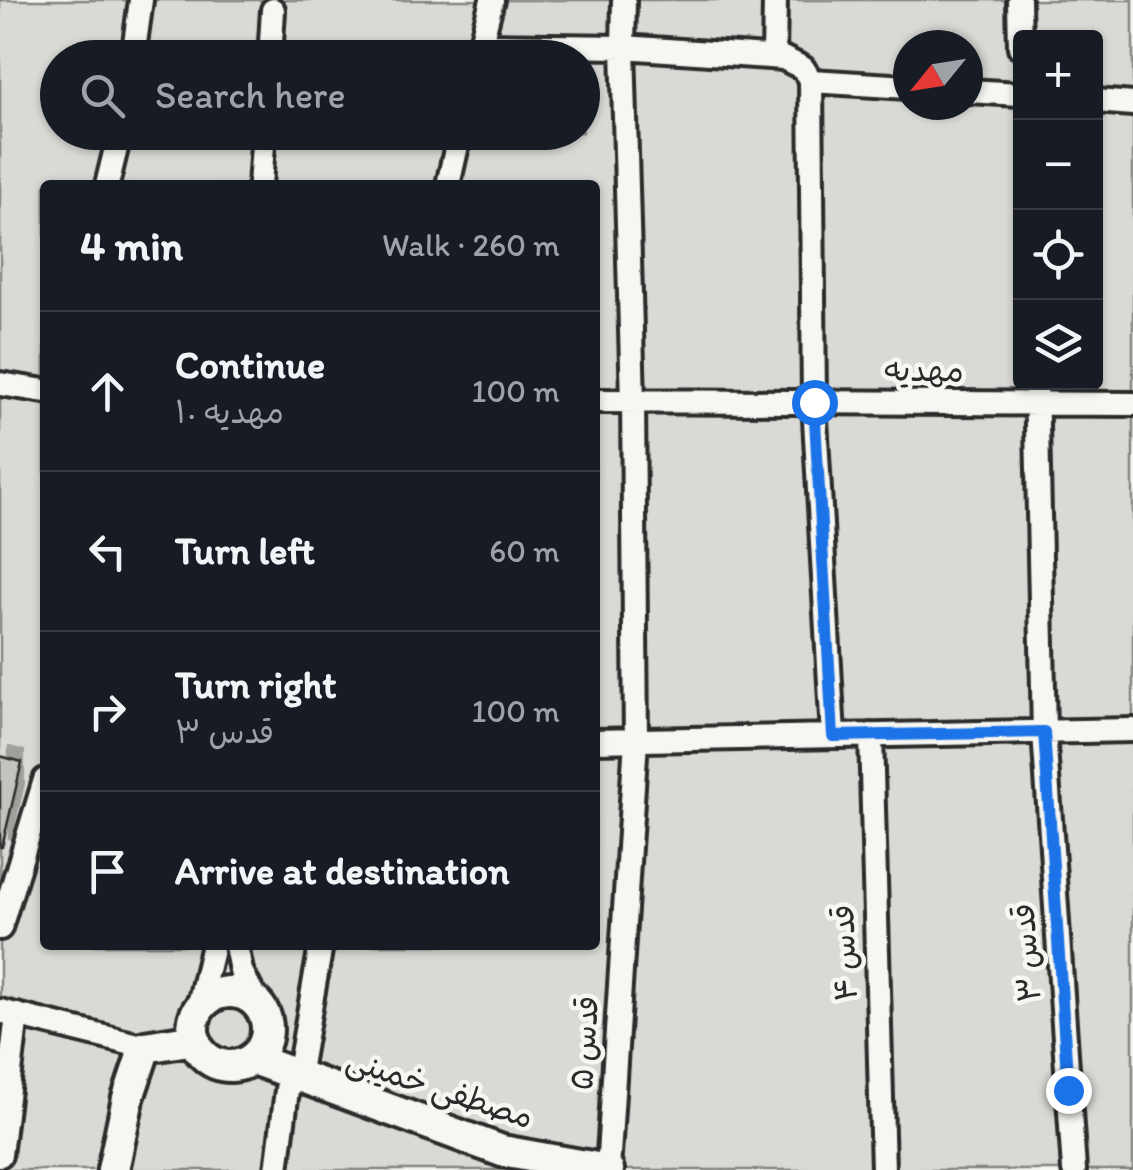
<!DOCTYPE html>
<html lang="en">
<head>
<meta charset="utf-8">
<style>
  :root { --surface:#171b24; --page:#242831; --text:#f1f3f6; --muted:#9ea1a6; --line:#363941 }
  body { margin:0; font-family:Itim,"Playpen Sans Arabic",sans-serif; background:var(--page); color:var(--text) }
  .controls { position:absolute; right:30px; top:30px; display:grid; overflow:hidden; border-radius:10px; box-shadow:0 2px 8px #0004 }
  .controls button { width:90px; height:90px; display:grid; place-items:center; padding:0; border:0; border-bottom:2px solid var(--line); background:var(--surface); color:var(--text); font:50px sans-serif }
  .compass { position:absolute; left:893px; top:30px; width:90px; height:90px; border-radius:50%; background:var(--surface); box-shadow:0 2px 8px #0004; rotate:240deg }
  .stop { position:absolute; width:30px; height:30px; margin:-22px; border:8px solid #1a73e8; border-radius:50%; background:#fff }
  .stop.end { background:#1a73e8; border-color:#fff; box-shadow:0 2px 10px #0008 }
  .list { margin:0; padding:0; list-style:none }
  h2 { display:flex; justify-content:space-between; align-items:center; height:130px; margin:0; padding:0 40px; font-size:42px }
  h2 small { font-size:32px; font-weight:400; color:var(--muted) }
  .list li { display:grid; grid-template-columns:65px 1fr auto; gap:30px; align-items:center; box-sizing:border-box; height:160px; padding:0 40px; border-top:2px solid var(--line) }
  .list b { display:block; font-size:38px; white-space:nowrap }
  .list p { margin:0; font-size:32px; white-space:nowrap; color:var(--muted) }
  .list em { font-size:32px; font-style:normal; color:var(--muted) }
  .icon { flex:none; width:55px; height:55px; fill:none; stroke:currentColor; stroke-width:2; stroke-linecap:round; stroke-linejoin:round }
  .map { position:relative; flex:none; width:1133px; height:1170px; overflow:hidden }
  .search { position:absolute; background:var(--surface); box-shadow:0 2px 8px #0004; left:40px; top:40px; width:560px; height:110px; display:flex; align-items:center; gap:25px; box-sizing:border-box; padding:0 35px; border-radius:55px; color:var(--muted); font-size:38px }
  .panel { position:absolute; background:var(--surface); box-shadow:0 2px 8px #0004; left:40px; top:180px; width:560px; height:770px; border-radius:10px }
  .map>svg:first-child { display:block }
  .green { fill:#d9d9d5; stroke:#828280; stroke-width:2.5; fill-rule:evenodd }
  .building { fill:#c3c3c0; stroke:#2b2b2b; stroke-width:2.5; filter:url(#shadow) }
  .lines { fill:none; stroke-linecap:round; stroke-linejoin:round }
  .minor-casing { stroke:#2b2b2b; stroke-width:30 }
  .major-casing { stroke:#2b2b2b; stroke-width:38 }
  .minor { stroke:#f6f6f2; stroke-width:22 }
  .major { stroke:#f6f6f2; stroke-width:30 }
  .route { stroke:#1a73e8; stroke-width:12 }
  .labels { text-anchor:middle; stroke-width:9; stroke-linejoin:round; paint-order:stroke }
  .street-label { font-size:32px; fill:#2b2b2b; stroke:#f6f6f2 }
</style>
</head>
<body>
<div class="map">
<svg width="1133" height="1170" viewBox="0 0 1133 1170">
  <defs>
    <filter id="shadow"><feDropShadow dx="9" dy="-9" stdDeviation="0" flood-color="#0004"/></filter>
  </defs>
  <rect width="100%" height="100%" fill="#f6f6f2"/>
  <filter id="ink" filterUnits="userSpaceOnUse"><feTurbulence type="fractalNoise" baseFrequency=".01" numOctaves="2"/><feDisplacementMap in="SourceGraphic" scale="20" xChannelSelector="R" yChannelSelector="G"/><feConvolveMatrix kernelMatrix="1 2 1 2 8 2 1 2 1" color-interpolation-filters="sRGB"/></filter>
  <g filter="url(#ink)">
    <path class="green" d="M0,0H1133V1170H0ZM1020,38H1096V382H1020ZM908,45H968V105H908ZM58,58H582V132H58ZM45,185H595V945H45Z"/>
    <path class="building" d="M0,756L22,762L2,847H0Z"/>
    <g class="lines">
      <defs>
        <path id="minor" d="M1019,0L1020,47
          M480,45L623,47L783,58L803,68L811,81
          M774,57L775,0
          M133,58L141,0
          M270,58L273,10
          M477,58L492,0
          M811,81L814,402L833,736
          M811,81L908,87
          M968,91L1020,94
          M1096,101L1133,104
          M107,185L120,132
          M260,185L264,132
          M448,185L460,132
          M1036,382L1044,732L1074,1170
          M0,384L45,391
          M595,401L1133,404
          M871,735L883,1170
          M595,741L1133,730
          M0,928L45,780
          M236,945L241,971L256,1001
          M0,1011L145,1047
          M197,1013L213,945
          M298,1077L321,945
          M0,1155L17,1015
          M277,1170L289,1074
          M608,1170L636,740L633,401L623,47L624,0"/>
        <path id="major" d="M193 1029a37 37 0 1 1 74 0a37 37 0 1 1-74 0Z
          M253,1059L502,1151L608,1170
          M113,1170L128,1098L145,1047L195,1039"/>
      </defs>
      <use href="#minor" class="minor-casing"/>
      <use href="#major" class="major-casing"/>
      <use href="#minor" class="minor"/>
      <use href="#major" class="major"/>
    </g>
  </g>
  <g class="lines" filter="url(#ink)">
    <path class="route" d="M814,402L833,736L1044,732L1068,1090"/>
  </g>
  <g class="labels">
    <g class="street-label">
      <text transform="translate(924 370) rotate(1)" y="11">مهدیه</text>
      <text transform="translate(844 953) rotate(-92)" y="11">قدس ۴</text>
      <text transform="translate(1026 953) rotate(-94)" y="11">قدس ۳</text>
      <text transform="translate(584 1043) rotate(-86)" y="11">قدس ۵</text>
      <text transform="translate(440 1088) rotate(18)" y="11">مصطفی خمینی</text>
    </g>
  </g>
</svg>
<div class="controls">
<button>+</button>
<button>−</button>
<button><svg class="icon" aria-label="locate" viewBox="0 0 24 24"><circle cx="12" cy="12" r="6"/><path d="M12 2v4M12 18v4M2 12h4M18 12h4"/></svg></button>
<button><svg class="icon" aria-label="layers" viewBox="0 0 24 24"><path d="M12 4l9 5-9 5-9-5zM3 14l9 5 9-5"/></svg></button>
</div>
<svg class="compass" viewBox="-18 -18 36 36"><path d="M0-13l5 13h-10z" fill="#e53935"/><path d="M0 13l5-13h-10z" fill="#9ea1a6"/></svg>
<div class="stop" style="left:814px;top:402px"></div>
<div class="stop end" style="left:1068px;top:1090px"></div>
<div class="search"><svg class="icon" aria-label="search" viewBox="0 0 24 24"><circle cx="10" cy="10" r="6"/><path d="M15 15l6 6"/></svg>Search here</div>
<section class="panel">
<h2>4 min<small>Walk · 260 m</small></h2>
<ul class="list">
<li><svg class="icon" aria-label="ahead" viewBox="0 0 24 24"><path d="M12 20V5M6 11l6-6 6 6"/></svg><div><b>Continue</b><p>مهدیه ۱۰</p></div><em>100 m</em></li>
<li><svg class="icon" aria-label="left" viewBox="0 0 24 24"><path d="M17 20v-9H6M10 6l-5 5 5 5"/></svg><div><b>Turn left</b></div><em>60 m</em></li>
<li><svg class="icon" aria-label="right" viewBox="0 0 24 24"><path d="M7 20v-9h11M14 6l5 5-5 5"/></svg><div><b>Turn right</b><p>قدس ۳</p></div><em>100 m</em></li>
<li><svg class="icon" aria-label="arrive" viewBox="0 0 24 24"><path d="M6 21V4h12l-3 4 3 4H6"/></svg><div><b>Arrive at destination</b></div></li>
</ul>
</section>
</div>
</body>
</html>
